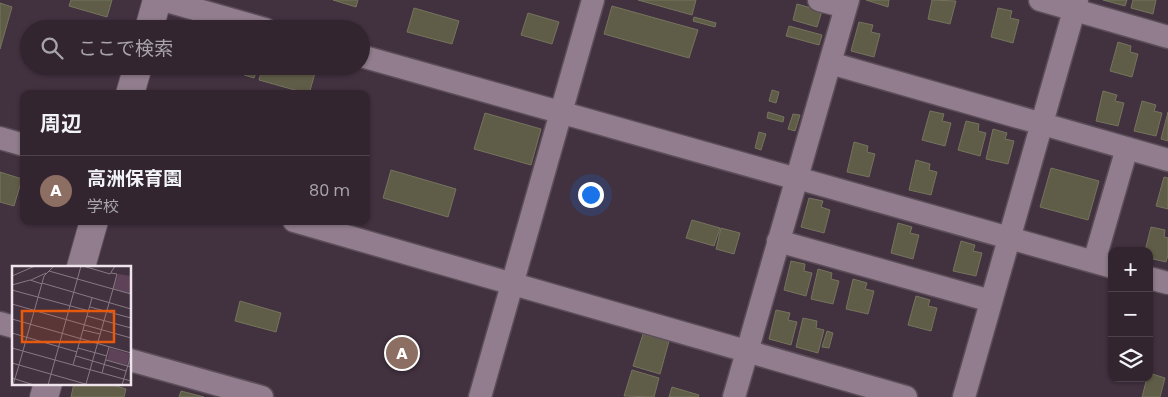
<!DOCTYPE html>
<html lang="ja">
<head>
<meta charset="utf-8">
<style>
  :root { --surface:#32252f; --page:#3d313b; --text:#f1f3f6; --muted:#a8a5aa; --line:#4d424b; --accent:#c6bb3c }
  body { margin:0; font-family:Poppins,"Noto Sans JP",sans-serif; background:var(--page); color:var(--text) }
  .controls { position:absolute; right:15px; bottom:15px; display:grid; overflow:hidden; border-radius:10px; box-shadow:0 1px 4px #0004 }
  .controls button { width:45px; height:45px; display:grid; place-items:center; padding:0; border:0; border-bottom:1px solid var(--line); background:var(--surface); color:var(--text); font:25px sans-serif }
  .you { position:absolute; left:590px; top:194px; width:18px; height:18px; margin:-12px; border:4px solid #fff; border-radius:50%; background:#1a73e8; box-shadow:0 0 0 8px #1a73e833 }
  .badge { display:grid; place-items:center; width:32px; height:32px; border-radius:50%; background:var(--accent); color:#fff; font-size:16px; font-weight:700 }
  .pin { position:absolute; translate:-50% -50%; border:2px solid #fff; box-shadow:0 1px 5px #0006 }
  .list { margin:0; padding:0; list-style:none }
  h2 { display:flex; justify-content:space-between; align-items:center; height:65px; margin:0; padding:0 20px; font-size:21px }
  h2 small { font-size:16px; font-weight:400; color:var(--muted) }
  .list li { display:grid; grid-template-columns:32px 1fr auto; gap:15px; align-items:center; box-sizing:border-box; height:70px; padding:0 20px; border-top:1px solid var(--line) }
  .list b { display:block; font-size:19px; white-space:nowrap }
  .list p { margin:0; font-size:16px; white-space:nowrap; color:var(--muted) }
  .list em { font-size:16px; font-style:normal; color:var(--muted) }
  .icon { flex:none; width:28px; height:28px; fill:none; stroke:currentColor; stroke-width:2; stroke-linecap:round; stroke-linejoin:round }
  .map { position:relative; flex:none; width:1168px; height:397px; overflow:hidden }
  .search { position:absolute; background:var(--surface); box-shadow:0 1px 4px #0004; left:20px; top:20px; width:350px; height:55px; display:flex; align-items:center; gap:12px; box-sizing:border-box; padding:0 18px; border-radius:28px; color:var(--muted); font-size:19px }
  .panel { position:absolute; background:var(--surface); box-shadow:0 1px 4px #0004; left:20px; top:90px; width:350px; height:135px; border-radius:10px }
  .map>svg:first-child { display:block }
  .building { fill:#5f5d47; stroke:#75745d }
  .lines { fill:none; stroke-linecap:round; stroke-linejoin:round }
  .minor-casing { stroke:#5c4e59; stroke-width:25 }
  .tertiary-casing { stroke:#5c4e59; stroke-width:30 }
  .minor { stroke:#917d8d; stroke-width:22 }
  .tertiary { stroke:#917d8d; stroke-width:28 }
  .inset-road { fill:none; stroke:#877984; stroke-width:1 }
  .view { fill:#e8590c; fill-opacity:0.15; stroke:#e8590c; stroke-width:2.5 }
  .inset-edge { fill:none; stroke:#efe4ec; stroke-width:2.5 }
</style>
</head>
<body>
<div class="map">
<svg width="1168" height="397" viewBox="0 0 1168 397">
  <rect width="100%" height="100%" fill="#42313f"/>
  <path class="building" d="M71,0H112L107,17L69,6Z
    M333,0H358L356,7Z
    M638,0H696L692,15Z
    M866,0H889L888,7Z
    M932,0L956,1L950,24L928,19Z
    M1103,0H1127L1125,6Z
    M1133,0H1156L1153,14L1131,8Z
    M0,3L12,7L0,49Z
    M797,4L822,11L817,27L793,20Z
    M612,6L698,30L689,58L604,34Z
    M414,8L459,21L452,44L407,32Z
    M998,8L1012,11L1010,18L1019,20L1013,43L991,37Z
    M528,13L559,22L552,44L521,35Z
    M694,17L716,23L715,27L693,21Z
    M859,22L873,25L871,32L880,34L874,57L851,51Z
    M789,26L822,35L819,45L786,36Z
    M1118,42L1131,46L1130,52L1138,54L1132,77L1110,71Z
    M263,66H317L309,94L259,80Z
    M246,70L256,73L254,78L244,75Z
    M772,90L779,92L776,103L769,101Z
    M1103,91L1117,95L1115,101L1124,103L1118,126L1096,121Z
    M1142,101L1156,105L1154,111L1162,113L1156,136L1134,131Z
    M930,111L944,114L942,121L951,123L945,146L922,140Z
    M768,112L784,117L783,122L767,118Z
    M1168,112V141L1161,139Z
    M485,113L541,129L531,165L474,149Z
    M793,114L800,115L795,131L788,129Z
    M966,121L979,124L978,131L986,133L980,156L958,150Z
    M993,129L1007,133L1005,139L1014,141L1008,164L986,159Z
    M759,132L766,134L761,150L755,148Z
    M854,142L868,146L867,152L875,154L869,177L847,172Z
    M916,160L930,164L929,170L937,172L931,195L909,190Z
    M1051,168L1099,181L1088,220L1040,207Z
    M391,170L456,189L448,217L383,198Z
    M0,172L22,179L14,206L0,202Z
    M1164,177L1168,178V209L1156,206Z
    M809,198L823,201L821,207L830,210L824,233L801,227Z
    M692,220L720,228L714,246L686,238Z
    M898,223L912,227L910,233L919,235L913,259L891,253Z
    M1151,227L1165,230L1164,237L1168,238V255L1166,262L1149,258V251H1145Z
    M721,228L740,233L734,254L716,249Z
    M961,241L975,245L973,251L982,253L976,276L953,271Z
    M791,261L805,264L804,271L812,273L806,296L784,290Z
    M818,269L832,273L831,279L839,281L833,304L811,299Z
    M853,279L867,283L865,289L874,291L868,314L846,309Z
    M916,296L930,300L928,306L937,308L931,331L908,325Z
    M240,301L281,313L276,332L235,321Z
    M776,310L790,313L788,320L797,322L791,345L769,339Z
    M803,318L817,321L816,328L824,330L818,353L796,347Z
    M827,331L833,333L829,348L822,347Z
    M643,334L669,341L660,374L633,366Z
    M632,370L659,378L654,397L624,396Z
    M1149,373L1165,378L1160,397H1142L1147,378H1149Z
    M74,383H107L126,389L124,397H71Z
    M672,387L699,395L698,397H669Z
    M181,391L204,397H179Z"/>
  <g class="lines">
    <defs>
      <path id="minor" d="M163,0L265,29
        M819,0L846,7
        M1040,0L1168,37
        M361,56L797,179
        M830,63L1168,160
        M0,138L24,145
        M797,178L1112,267
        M294,221L906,397
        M778,241L991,301
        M1094,262L1127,148
        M1149,278L1168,283
        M0,323L14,327
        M130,360L262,397
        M480,397L593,0
        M734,397L848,0
        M964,397L1077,0"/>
      <path id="tertiary" d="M149,29L157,0
        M130,94L138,66
        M81,267L94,221
        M44,397L48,383"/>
    </defs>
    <use href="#minor" class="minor-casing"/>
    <use href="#tertiary" class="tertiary-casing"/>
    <use href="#minor" class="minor"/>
    <use href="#tertiary" class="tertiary"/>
  </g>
  <g transform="translate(12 266)">
    <rect width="119" height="119" fill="#42313f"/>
    <path d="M106,8L119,10L118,28L101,23ZM98,82L118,88L115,99L95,94Z" fill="#5d4258"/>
    <path class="inset-road" d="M71,0L98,8L103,0M37,5L101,23L105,8L99,7M0,10L23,0M19,14L34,7M30,17L119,43M0,19L18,14L30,18M0,24L77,45M80,32L61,99L119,115M0,38L73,59M78,41L119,52M75,50L119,62M0,53L119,87M73,59L119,72M71,64L88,68M0,67L65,86M0,82L61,99M66,82L95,90M64,90L114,105M94,94L119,101M0,97L77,119M7,99L32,10L42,0M90,107L97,81M0,112L22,119M74,118L101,23L119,28M1,119L7,99M36,119L69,0M110,119L119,89"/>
    <path class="view" d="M10,45H102V76H10Z"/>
    <rect width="119" height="119" class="inset-edge"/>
  </g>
</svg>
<div class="controls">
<button>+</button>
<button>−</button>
<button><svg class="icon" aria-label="layers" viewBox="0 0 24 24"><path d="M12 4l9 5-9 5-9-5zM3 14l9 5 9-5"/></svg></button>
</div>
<div class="you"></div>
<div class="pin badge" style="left:402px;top:353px;background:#8d6e63">A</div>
<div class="search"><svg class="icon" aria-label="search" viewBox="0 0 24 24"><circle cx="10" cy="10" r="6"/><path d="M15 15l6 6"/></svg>ここで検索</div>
<section class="panel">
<h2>周辺<small></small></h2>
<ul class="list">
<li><span class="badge" style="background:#8d6e63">A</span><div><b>高洲保育園</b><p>学校</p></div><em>80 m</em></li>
</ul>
</section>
</div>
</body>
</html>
